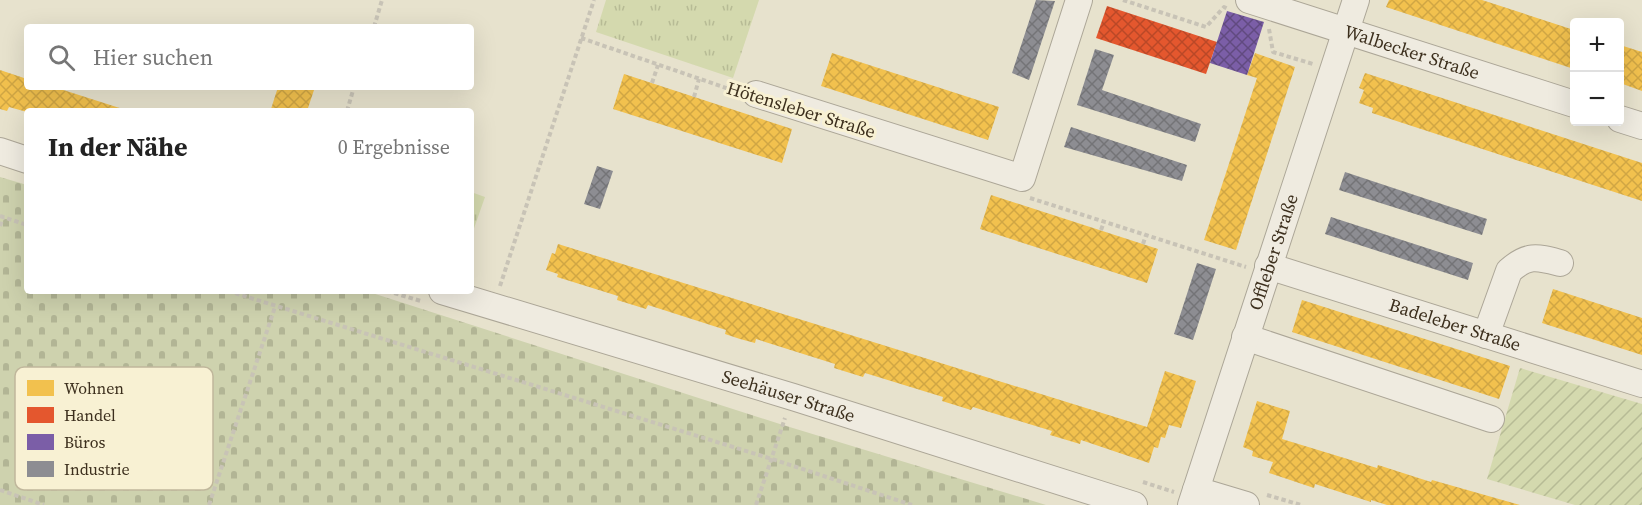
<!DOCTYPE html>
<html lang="de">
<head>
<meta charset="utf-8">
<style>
  :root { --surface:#fff; --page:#f2f2f2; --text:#222; --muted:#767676; --line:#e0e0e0 }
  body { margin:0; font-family:"Source Serif 4",serif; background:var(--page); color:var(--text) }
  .controls { position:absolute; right:18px; top:18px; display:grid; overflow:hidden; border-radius:6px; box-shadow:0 6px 24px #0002 }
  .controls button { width:54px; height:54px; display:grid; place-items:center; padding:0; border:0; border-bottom:2px solid var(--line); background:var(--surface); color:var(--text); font:30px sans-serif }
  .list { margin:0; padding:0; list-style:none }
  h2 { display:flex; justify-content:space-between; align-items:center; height:78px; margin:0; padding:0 24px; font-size:26px }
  h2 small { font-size:20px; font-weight:400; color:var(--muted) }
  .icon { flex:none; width:33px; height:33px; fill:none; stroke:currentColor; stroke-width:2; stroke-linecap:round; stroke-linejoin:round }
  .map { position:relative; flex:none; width:1642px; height:505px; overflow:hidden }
  .search { position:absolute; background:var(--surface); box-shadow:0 6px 24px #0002; left:24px; top:24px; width:450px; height:66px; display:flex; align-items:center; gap:15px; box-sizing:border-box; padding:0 21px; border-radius:6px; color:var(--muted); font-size:22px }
  .panel { position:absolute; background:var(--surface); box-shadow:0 6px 24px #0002; left:24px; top:108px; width:450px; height:186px; border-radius:6px }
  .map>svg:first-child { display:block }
  .grass { fill:url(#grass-tufts) }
  .cemetery { fill:url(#cemetery-stones) }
  .garden { fill:url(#garden-furrows) }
  .homes { fill:url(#homes-cross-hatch) }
  .shops { fill:url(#shops-cross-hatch) }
  .offices { fill:url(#offices-cross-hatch) }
  .industry { fill:url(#industry-cross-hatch) }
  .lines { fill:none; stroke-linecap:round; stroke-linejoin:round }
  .minor-casing { stroke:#aca697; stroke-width:28 }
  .path { stroke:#c8c3b6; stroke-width:4; stroke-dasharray:4.5 3; stroke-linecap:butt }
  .minor { stroke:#efebe0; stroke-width:26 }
  .labels { text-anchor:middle; stroke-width:6; stroke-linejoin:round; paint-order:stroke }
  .street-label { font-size:18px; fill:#3c2f1d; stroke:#f8f1d3 }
  .key { fill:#f8f1d3; stroke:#c0b79c; stroke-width:1.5 }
  .key-label { font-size:16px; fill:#3c2f1d }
</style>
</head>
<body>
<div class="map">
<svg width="1642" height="505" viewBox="0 0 1642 505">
  <defs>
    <pattern id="grass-tufts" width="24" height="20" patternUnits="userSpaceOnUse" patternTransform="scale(1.5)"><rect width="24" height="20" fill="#d4d9ae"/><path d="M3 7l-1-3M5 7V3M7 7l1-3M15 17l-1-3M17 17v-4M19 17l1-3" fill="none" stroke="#b7bb95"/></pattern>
    <pattern id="cemetery-stones" width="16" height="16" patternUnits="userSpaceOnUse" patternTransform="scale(1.5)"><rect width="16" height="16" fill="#ced2ae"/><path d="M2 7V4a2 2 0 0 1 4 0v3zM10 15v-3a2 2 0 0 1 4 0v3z" fill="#b2b595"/></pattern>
    <pattern id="garden-furrows" width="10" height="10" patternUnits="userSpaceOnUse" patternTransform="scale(1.5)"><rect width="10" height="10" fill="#d4d9ae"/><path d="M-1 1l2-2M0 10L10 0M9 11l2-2" fill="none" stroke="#b7bb95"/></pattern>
    <pattern id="homes-cross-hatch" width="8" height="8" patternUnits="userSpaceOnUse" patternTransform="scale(1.5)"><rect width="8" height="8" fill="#f2c14e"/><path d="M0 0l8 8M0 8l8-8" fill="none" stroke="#d0a644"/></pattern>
    <pattern id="shops-cross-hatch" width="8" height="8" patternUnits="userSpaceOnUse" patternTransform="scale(1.5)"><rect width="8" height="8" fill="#e4572e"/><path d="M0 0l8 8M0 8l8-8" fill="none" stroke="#ba4827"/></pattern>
    <pattern id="offices-cross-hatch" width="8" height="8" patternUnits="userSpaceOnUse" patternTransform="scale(1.5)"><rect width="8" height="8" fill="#7b5ea7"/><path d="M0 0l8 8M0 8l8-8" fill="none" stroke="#614a80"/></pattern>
    <pattern id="industry-cross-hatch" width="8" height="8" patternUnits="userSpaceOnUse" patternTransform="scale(1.5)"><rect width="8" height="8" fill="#8d8d92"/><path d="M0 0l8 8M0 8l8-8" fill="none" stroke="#747477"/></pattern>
  </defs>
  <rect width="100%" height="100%" fill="#e7e2cd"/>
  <path class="grass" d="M606,0H759L733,78L596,32Z
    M471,192L485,197L471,237Z"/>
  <path class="cemetery" d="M0,177L27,185V291H366L783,425L1046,505H0Z"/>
  <path class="garden" d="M1520,368L1642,404V505H1575L1487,479Z"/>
  <path class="homes" d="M1389,0H1482L1574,30V69L1386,7Z
    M1620,45L1642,52V91L1620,83Z
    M832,53L999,107L988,140L821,86Z
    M1255,53L1295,67L1236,250L1204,240L1257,78L1247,75Z
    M0,70L27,79V87H54L129,111L27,112L9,107L7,111L0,109Z
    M1365,73L1642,163V201L1372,113L1373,108L1359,103L1364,90L1359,88Z
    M624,74L792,129L782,163L613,109Z
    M278,87H315L307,111H278L271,109Z
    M991,195L1158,249L1147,283L980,229Z
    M558,244L1147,427L1165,371L1196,381L1181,428L1169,425L1165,438L1161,437L1158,448L1154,447L1149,463L1081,440L1080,444L1050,435L1052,431L973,407L971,410L942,401L943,397L865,373L863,377L834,368L835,364L756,339L755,343L740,339L725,334L726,330L648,305L646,309L617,300L618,296L557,277L558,274L546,270L552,253L555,254Z
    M1553,289L1642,318V355L1542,323Z
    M1302,300L1510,366L1499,399L1292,332Z
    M1257,401L1290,411L1282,439L1377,468L1378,465L1431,482L1432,480L1520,505H1387L1371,500V502L1315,484L1314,488L1269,473L1273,462L1252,456L1253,451L1243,447Z"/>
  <path class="shops" d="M1107,6L1217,42L1206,74L1096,38Z"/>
  <path class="offices" d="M1227,11L1264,22L1247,75L1210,63Z"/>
  <path class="industry" d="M1036,0L1055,1L1029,80L1012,73Z
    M1095,49L1114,55L1102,90L1201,124L1195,142L1077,105Z
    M1071,127L1187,165L1182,181L1064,147Z
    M597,166L613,171L600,209L584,204Z
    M1345,172L1487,219L1482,235L1339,190Z
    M1331,217L1473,263L1468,280L1325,234Z
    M1197,263L1216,269L1193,340L1174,334Z"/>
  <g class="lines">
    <defs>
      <g id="minor">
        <path id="s1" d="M1249,0L1574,104"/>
        <path d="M756,94L1022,178L1079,0"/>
        <path d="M1620,119L1642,126"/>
        <path d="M0,151L27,160"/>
        <path id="s2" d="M1268,266L1642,384"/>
        <path id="s3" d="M442,291L793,397L1134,505"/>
        <path d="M1486,335L1509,271C1528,254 1537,257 1560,263"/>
        <path d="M1245,337L1491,419"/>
        <path d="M1196,490L1246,505"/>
        <path id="s4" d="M1191,505L1356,0"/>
      </g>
    </defs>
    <use href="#minor" class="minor-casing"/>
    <path class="path" d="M1123,0L1206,27L1224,7L1228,9
      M374,27L382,0
      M1269,29L1273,52L1313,64
      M581,38L735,91
      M652,83L658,65
      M694,97L699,79
      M347,111L354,87
      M1030,198L1246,267
      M0,216L27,225
      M0,226L3,217
      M1101,230L1104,222
      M1143,244L1146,235
      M500,286L594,0
      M228,291L772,459L912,505
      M387,291L421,301
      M1143,482L1174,492
      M0,490L44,505
      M1267,495L1301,505
      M209,505L275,307
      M756,505L785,418"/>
    <use href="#minor" class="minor"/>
  </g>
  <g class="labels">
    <g class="street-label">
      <text dy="6" stroke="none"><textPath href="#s1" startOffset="171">Walbecker Straße</textPath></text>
      <text transform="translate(801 110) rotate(17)" y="6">Hötensleber Straße</text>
      <text dy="6" stroke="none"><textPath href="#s4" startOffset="266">Offleber Straße</textPath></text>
      <text dy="6" stroke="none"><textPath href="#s2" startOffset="196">Badeleber Straße</textPath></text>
      <text dy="6" stroke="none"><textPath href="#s3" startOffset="362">Seehäuser Straße</textPath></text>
    </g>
  </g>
  <rect x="15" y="367" width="198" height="123" rx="9" class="key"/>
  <rect x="27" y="380" width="27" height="16" fill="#f2c14e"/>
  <rect x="27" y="407" width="27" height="16" fill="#e4572e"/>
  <rect x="27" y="434" width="27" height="16" fill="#7b5ea7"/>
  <rect x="27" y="461" width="27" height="16" fill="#8d8d92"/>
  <g class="key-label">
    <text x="64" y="394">Wohnen</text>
    <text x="64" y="421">Handel</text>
    <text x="64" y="448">Büros</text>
    <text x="64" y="475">Industrie</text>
  </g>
</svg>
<div class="controls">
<button>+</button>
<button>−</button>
</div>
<div class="search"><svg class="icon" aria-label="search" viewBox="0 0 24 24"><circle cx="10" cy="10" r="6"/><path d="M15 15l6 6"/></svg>Hier suchen</div>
<section class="panel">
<h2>In der Nähe<small>0 Ergebnisse</small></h2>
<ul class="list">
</ul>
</section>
</div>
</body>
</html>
